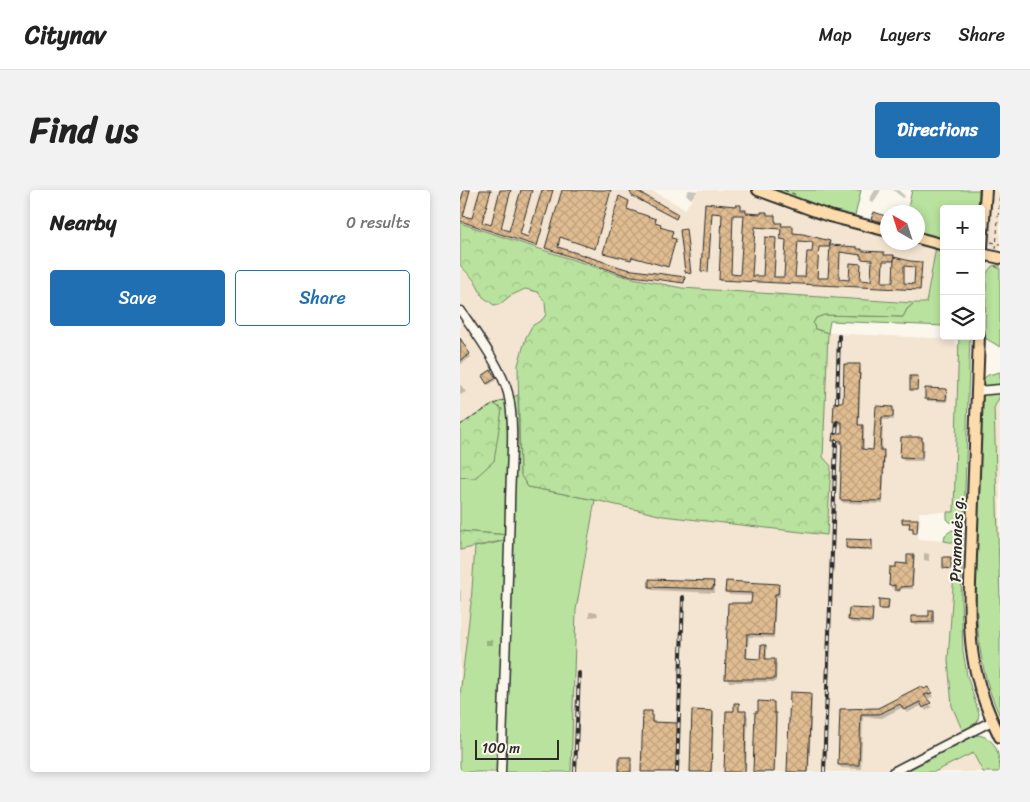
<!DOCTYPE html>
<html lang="en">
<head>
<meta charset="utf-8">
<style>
  :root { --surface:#fff; --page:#f2f2f2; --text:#222; --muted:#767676; --line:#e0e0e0; --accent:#1f6fb2 }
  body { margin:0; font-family:Sriracha,sans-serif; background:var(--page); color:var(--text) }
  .controls { position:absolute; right:15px; top:15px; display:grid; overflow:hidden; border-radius:5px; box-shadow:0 2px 8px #0003 }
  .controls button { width:45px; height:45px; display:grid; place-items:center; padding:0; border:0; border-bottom:1px solid var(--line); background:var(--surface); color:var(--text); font:25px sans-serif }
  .compass { position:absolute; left:420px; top:15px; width:45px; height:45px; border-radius:50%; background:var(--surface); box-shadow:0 2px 8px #0003; rotate:321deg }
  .scale { position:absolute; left:15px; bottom:12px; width:84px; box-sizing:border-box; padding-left:5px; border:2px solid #2b2b2b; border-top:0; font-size:14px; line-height:18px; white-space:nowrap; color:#2b2b2b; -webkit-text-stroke:4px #fbf7ec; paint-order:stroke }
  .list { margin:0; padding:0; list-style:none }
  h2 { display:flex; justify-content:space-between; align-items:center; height:65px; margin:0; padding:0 20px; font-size:21px }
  h2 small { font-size:16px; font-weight:400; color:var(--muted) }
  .actions { display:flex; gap:10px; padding:15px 20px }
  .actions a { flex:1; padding:11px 0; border:1px solid var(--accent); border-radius:5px; text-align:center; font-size:18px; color:var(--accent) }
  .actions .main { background:var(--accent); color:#fff }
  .icon { flex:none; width:28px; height:28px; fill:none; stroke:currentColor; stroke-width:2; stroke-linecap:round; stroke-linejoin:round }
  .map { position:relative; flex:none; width:540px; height:582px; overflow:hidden; border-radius:5px }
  header { display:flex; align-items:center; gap:30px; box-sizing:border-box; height:70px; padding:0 25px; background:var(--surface); border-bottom:1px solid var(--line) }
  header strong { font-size:24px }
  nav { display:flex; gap:28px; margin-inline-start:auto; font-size:18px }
  .intro { display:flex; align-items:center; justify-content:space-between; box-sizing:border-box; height:120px; padding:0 30px }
  h1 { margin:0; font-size:35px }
  .button { padding:12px 22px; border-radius:5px; background:var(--accent); color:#fff; font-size:18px; font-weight:700 }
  main { display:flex; gap:30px; padding:0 30px }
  aside { flex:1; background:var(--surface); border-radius:5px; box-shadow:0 2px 8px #0003 }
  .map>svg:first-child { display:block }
  .built { fill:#f3e5d1 }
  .grass { fill:#b9e29e; stroke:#728664 }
  .forest { fill:url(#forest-crowns); stroke:#728664 }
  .shadow { fill:#0003 }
  .building { fill:url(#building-cross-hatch); stroke:#2b2b2b; fill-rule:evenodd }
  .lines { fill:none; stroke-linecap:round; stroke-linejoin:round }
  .minor-casing { stroke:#2b2b2b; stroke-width:11 }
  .major-casing { stroke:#2b2b2b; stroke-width:14 }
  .path { stroke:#2b2b2b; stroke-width:1; stroke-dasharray:4 4; stroke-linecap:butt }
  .minor { stroke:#fbf7ec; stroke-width:8 }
  .major { stroke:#fcdcac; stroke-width:10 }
  .rail-casing { stroke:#2b2b2b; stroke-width:4 }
  .rail { stroke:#fbf7ec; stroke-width:2; stroke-dasharray:5.5; stroke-linecap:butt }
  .labels { text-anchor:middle; stroke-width:4; stroke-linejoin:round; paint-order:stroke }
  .street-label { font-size:16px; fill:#2b2b2b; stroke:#fbf7ec }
</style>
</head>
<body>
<header>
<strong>Citynav</strong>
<nav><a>Map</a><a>Layers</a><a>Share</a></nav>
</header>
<div class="intro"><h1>Find us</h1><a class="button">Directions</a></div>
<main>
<aside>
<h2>Nearby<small>0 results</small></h2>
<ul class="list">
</ul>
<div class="actions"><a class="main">Save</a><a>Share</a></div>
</aside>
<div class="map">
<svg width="540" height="582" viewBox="0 0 540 582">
  <defs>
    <pattern id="forest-crowns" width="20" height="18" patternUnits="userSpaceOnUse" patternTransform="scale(1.25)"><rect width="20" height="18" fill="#b9e29e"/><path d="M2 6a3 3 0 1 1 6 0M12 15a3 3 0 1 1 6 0" fill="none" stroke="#9fc288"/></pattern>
    <pattern id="building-cross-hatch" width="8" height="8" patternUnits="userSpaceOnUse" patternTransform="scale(1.25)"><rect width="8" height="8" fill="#e0bc91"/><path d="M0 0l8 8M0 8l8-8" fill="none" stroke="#c0a27d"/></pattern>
  </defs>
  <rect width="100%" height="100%" fill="#fbf7ec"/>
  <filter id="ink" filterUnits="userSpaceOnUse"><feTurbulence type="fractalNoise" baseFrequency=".02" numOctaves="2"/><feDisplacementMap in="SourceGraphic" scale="10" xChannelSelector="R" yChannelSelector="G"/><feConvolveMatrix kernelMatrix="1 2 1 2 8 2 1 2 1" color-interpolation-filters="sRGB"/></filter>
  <g filter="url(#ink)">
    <path class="built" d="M2,0H191L225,19L239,0H287L370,31L427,45L428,52L456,53L476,57L466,113L222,98L163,86L0,33V7Z
      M532,0H540V62L534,61L529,53Z
      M0,75L14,90L23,107L40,114L50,106L65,99L78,102L85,112L86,124L83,129L72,136L66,147L58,175V205L34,214L0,235Z
      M368,143L491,149L499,156L494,322H459L460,338H458V349L496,352L488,470L492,516L503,542L423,582H111L116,420L135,310L203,326L367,345L371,277L363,267Z
      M540,206V409L534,218Z
      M15,357L11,413L0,505V360Z
      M513,563L523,582H474Z"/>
    <path class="grass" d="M308,0H401L394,30Z
      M452,0H519L518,19H484V52L458,46V22H447Z
      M476,57L484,60V136L370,131L368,143L355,139L353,133L356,128L364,125L443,127L447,119L454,113H466Z
      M538,75H540V157L525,148L526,84L532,76Z
      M499,146H510L504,330L501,333L490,332L487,329V322H494Z
      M540,182V206L534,218L540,409V526C511,466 516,401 518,337C520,289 521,241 522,193L523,189L528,185Z
      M58,205L60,283L68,297L135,310L116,420L111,582H0V505L11,413L15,357L49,350V345L0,341V287L15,288L37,243L42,219L34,214Z
      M492,340L503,342L501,411L503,461L507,485L519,524L517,534L503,542L492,516L488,470L496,353L484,351L485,345Z
      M516,545C536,546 540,565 540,582H523L513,563L474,582H445Z"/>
    <path class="forest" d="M0,33L163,86L222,98L454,113L447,119L443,127L364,125L356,128L353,133L355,139L368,143L363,267L371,276L367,345L203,326L135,310L68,297L60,284L58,175L66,147L72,136L83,129L86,124L85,112L78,102L65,99L50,106L40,114L34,115L23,107L14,90L0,75Z
      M34,214L42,219L34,271L15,288L0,287V235Z
      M0,341L49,345L50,349L0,360Z"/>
    <path class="shadow" d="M229,0L238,1L231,9L226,4Z
      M415,0H421L413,13L409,10Z
      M433,0H438L445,6L443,8Z
      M437,16L441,19L439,22H434Z
      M427,28V34L413,29Z
      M0,151L11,167L0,175Z
      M399,175L401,179L399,236L402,237L404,240V261H415L417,217L432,218L434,221V230H423L422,261L425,265L423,314L383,313L381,309L383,254H376L374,251L383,244V235H376L374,231L384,213Z
      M31,182L36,190L29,195L24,187Z
      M0,194L6,202L0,205Z
      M486,200L488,203L487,212L468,211L466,209Z
      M462,248L464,252L463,271H444L442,267Z
      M458,331L457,344H455L454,339H451V334L443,333Z
      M411,351L412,361L389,360L387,358Z
      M464,363L469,364V371L464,370Z
      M453,367L454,369L453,399H441L440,402H437L436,398H432L430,395L448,375Z
      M253,393L255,396V403L192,400L190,397Z
      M318,395L320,399V407H316L314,448L289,447L287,470H302L305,456L307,460V470L315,471L317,474L316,492H269L267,488L292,414L293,406L269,405L267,401Z
      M0,399L1,402V411H0Z
      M428,411L429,420H421L420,419Z
      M412,420L413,422V434L391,433L389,430Z
      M473,421L474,435H454L452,432L470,427Z
      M129,422H137L138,426L129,427Z
      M26,450H32L33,455H26Z
      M468,498L473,507L466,509L472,517L466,521L463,515L447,523L443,517L422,528L403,527L401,579L381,578L379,574L381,520L419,519Z
      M350,504L352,508L349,582H328Z
      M313,513L317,528L315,582H294Z
      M278,515L280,523H286L288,526L286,582H266L275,522Z
      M191,522L193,526V534H217L219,538L217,582H182Z
      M252,522L254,525L252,582H231Z"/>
    <path class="building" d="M4,0H10L3,26L12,28L20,0H31L22,32L31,35L40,0H51L41,38L49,41L61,0H72L60,44L68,47L82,0H93L77,56L0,31V13Z
      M102,0H151L135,59L100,47L98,57L166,79L225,87L224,93L165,85L85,58Z
      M169,0H175L218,24L216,29L172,6Z
      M159,6L169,11L167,19L196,29L195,32L201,34L200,37L213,41L211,48L216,49L208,77L172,67L171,70L143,63Z
      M245,13L275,16V15H281V20H286V23L301,24V22H307V25H315V31H316V33H322L321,36H333V43L343,44L370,51L369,57H359L357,88H368L370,55L397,57V59H402V61L424,62V65H434V71H423L422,92H433L434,67L450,71L462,72L460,100L259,90L262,24L252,23L248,82L241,81ZM273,25H284L280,85L271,84ZM295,37L321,39L320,49L326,50L324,87H314L316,48L305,47L303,86H292ZM338,51L353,52L352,62H347L345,87H335ZM380,62L401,65V69L412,70L411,91L400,90L401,74L390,73L389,90L379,89ZM444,76L455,77L454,94L444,93Z
      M414,22L428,27L426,33L411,29Z
      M226,39L231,84L225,82L220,40Z
      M0,148L10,164L0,171Z
      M384,174H400L398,235H403L402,259L413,260L416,216L433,217V227H422L420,260H424L422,311L380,310L382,251H372L373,243H382V232H373L374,212H383Z
      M31,180L36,188L27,194L22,186Z
      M450,186H458L457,200H450Z
      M465,198L487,199L486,210L465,209Z
      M441,247H462V268L440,267Z
      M442,329H458L457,343H453V338H449L450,333H442Z
      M386,349L412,350V359L386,358Z
      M447,365H454L452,396L440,397V400H435V395L429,396L430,377H436V373L447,374Z
      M483,367H491V379L483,378Z
      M189,389L254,391L253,399L189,397Z
      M266,391L319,394L318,404H315L313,445L287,444L286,468L300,469L301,455H306L305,469H315V489H265L268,413H291L292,403L265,402Z
      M419,409L429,410L428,419H419Z
      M389,418L413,419L412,432L388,430Z
      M469,420H473V432L451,433V426H469Z
      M461,496L464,499L468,497L472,503L464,505L471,513L463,518L460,512L444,520L440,514L419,524H401L399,575H378L380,519L418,518Z
      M330,502L351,503L348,582H327Z
      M298,511L314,512V523H316L314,582H293L295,522H298Z
      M274,513H279V521H286L285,582H264L266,521H274Z
      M232,520L253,521L251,582H230Z
      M183,521H192V532L218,533L216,582H181Z
      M159,567H171V582H159Z"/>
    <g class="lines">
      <defs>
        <path id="minor" d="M1,121C16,143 41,177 48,203C56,236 50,282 50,316C48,405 44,494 41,582
          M517,201L540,199
          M433,582L532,531"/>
        <path id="major" d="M298,0L369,26L428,41
          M458,48L484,55
          M521,64L540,68
          M521,72L526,0
          M519,146L510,393C509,422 509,454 516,482C521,505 530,527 540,547"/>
      </defs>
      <use href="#minor" class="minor-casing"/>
      <use href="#major" class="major-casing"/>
      <path class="path" d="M324,0L339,6
        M531,52L540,54
        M536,59L540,0
        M535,76L540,79
        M0,235L34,214L43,210"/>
      <use href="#minor" class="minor"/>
      <use href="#major" class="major"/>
      <defs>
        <path id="rail" d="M377,212L379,146
          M376,243L377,232
          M115,582L119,483
          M217,582L223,407
          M364,582L376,251"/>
      </defs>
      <use href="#rail" class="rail-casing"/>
      <use href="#rail" class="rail"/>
    </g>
  </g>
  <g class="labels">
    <g class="street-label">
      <text transform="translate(496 349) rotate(-88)" y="6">Pramonės g.</text>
    </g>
  </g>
</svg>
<div class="controls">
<button>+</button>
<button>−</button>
<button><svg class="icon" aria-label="layers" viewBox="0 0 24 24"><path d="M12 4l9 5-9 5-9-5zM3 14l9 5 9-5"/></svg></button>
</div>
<svg class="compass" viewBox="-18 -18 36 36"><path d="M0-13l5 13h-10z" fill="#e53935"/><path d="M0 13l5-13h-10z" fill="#767676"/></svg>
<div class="scale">100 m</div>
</div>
</main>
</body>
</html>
